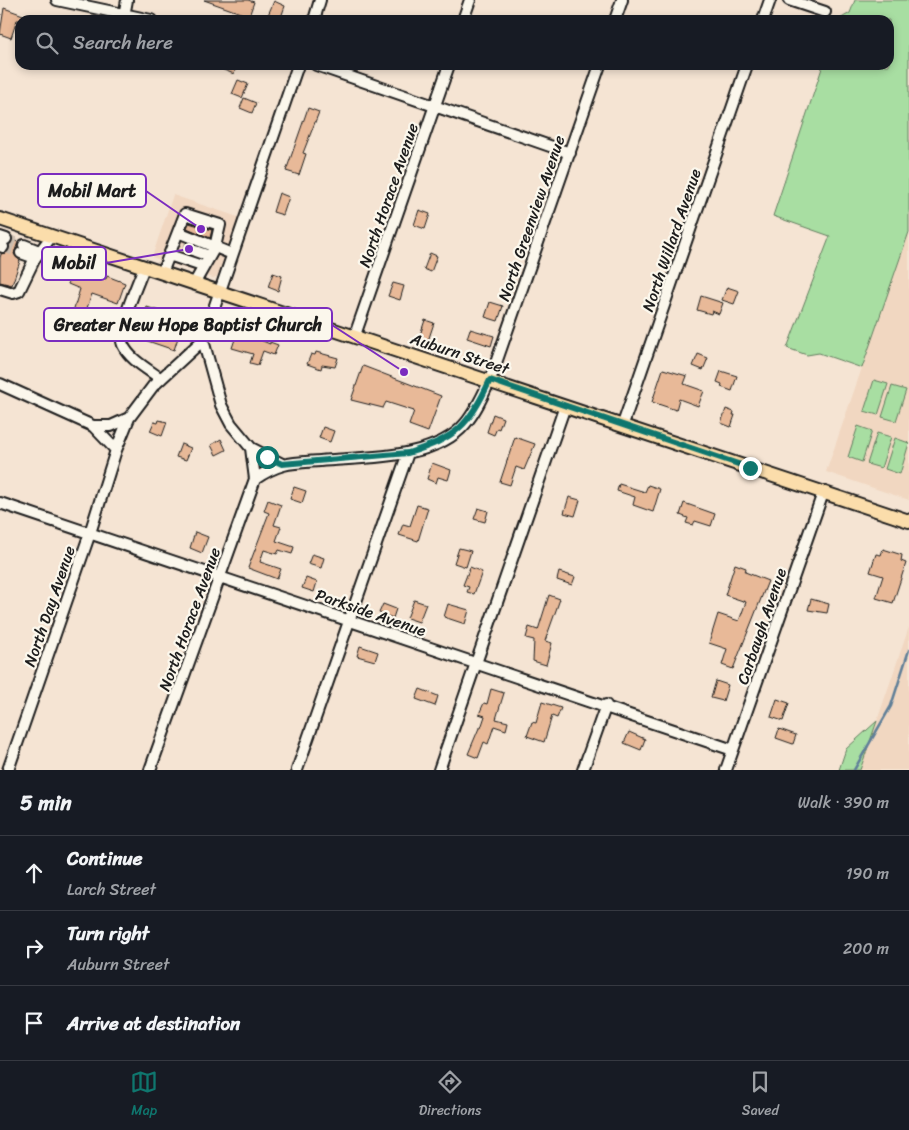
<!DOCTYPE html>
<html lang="en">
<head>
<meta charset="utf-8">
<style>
  :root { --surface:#171b24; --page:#242831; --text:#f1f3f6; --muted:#9ea1a6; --line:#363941; --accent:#0f766e }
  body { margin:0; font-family:Sriracha,sans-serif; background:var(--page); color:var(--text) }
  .stop { position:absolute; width:15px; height:15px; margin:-11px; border:4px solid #0f766e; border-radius:50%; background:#fff }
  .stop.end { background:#0f766e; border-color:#fff; box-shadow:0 1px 5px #0008 }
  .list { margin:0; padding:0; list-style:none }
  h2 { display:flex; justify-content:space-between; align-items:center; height:65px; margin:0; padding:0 20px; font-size:21px }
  h2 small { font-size:16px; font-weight:400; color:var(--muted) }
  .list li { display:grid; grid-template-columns:32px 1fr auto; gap:15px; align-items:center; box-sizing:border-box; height:75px; padding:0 20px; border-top:1px solid var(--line) }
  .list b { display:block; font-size:19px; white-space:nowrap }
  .list p { margin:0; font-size:16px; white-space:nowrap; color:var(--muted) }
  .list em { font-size:16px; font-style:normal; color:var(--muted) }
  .icon { flex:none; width:28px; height:28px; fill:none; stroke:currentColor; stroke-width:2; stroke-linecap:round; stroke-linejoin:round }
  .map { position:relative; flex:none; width:909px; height:770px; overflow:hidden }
  .search { position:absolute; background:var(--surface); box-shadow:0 2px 8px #0003; left:15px; right:15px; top:15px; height:55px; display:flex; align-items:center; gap:12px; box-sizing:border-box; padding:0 18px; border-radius:15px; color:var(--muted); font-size:19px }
  .sheet { height:290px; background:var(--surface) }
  nav { display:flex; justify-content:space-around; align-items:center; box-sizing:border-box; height:70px; border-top:1px solid var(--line); background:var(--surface); font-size:14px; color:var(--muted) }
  nav a { display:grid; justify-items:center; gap:2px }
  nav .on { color:var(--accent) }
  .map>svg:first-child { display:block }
  .built { fill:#f1d7c1 }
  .green { fill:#a8dea2; stroke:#627d5f }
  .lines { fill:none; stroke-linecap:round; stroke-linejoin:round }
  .stream { stroke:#607f98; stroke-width:2.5 }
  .building { fill:#e8b998; stroke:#1c1c1c }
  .minor-tunnel { stroke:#cabcae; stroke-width:10; stroke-dasharray:10 5; stroke-linecap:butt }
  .minor-casing { stroke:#1c1c1c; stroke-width:14 }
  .major-casing { stroke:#1c1c1c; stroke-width:16 }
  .minor { stroke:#fbf7ec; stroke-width:10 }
  .major { stroke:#fbddab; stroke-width:12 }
  .route { stroke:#0f766e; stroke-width:6 }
  .labels { text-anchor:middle; stroke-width:4.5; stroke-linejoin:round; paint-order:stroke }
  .street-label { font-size:16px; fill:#1c1c1c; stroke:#fbf7ec }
  .leader { fill:none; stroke:#7b2cbf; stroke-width:2 }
  .callout-dot { fill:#7b2cbf; stroke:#fbf7ec; stroke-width:2 }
  .callout { fill:#fbf7ec; stroke:#7b2cbf; stroke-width:2 }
  .callout-label { font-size:18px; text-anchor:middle; font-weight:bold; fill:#1c1c1c }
</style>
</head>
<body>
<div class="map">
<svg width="909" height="770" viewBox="0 0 909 770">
  <rect width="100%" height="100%" fill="#f5e4d3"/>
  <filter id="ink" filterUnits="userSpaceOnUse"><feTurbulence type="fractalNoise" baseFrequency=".02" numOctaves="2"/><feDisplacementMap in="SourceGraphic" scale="10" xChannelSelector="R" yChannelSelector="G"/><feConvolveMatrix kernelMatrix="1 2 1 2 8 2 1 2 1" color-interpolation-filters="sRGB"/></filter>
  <g filter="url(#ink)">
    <path class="built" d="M173,195L238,217L218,276L213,278L152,257Z
      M909,232V500L826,472Z
      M909,627V770H860L877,721Z"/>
    <path class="green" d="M855,0H909V232L862,368L819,353L807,355L787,348L830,236L773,216L823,65H889V20H838L850,13Z
      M874,380L888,384L878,415L864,411Z
      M892,386L906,390L896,421L882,417Z
      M858,426L872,431L862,462L848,457Z
      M877,433L891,437L881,468L867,464Z
      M895,438L909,443L900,474L885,469Z
      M877,721L860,770H839L846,749Z"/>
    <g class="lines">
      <path class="stream" d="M854,770L891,706L909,650"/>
    </g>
    <path class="building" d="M204,0H248L254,2L249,16Z
      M274,1L285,6L280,20L268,15Z
      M4,8L34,19L33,20H17L11,38L0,34Z
      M211,65H237L234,74Z
      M238,80L248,84L242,98L232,94Z
      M244,98L256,103L252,113L240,108Z
      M308,108L319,112L303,153L306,154L299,175L286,171Z
      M279,193L289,197L283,215L273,212Z
      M419,210L430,214L425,229L414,225Z
      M189,223L212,230L210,238L187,228Z
      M13,240L18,242L14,254L20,261L12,285L0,282V258L1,254L8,252Z
      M430,253L437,256L431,272L424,269Z
      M73,268L106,279L107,276L125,283L118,303L92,294L82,322L71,318L80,289L68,284Z
      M273,273L282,276L278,291L268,287Z
      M393,283L404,286L400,300L388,296Z
      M727,287L739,291L734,304L722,300Z
      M701,296L723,303L719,314L712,311L711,314L697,310Z
      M490,302L503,306L498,321L485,317Z
      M147,307L184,319L174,350L136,337Z
      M241,319L247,320L243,333L270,344V342L278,345L274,355L263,351L258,365L250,363L253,354L232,348L236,336L228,334L231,324L239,326Z
      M425,320L434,323L428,341L419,338Z
      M470,329L494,336L491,346L467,338Z
      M316,352L338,358L335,367L322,365L321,369L307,364L311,354L315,355Z
      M698,354L708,358L703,370L693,366Z
      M363,366L441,396L428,432L409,425L414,411L386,402L383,408L351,400Z
      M663,369L687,376L684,384L704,391L698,406L679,399L676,410L652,402Z
      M721,371L737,376L732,391L721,387L722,384L717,382Z
      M726,409L734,412L733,415H735L731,427L721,423Z
      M493,414L503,418L499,429L497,428L494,435L487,432Z
      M159,420L167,422L162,436L150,431L154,422L158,423Z
      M323,427L334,431L330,442L319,438Z
      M515,437L535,444L524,470L516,467L510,485L500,482Z
      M221,439L226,450L216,455L211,445Z
      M181,444L191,448L186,460L176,457Z
      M432,463L451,470L448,480L438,477L436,483L427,479Z
      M619,484L645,492L648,485L660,489L653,512L633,505L635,497L617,491Z
      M294,487L306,491L302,503L290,499Z
      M569,497L580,500L575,516L564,513Z
      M268,500L281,505L274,525L281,527L276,541L294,547L292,554L279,550L277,554L264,550L260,562L281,569L277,579L248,568L269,513L264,511Z
      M684,503L715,514L711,526L695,521L693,525L686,523L688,518L680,515Z
      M417,505L428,508L418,541L399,535L403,524L410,526Z
      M478,508L488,511L485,522L474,519Z
      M195,532L208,537L202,553L190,548Z
      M459,548L471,551L466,567L454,563Z
      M883,549L902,555L901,561L906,563L893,603L876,598L883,576L870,572L876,554L881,555Z
      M312,554L324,558L321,568L308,564Z
      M735,564L746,568L745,572L768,581L733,669L722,665L727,649L709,643L718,614L739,621L746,602L725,595Z
      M470,567L482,572L474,594L467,592L469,587L463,585Z
      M559,572L575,577L572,585L557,580Z
      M306,578L317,582L314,592L302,588Z
      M549,595L560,599L545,641L552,643L546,665L533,661L534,640L526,638L529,627L538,630Z
      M811,599L829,604L827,613L808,610Z
      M414,600L426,604L419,622L407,618Z
      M383,604L396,609L393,618L379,613Z
      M448,604L469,610L465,624L444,617Z
      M360,646L378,652L375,661L357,656Z
      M716,681L728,685L723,701L711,698Z
      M420,689L438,696L435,706L416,699Z
      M491,689L504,693L496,719L508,722L506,730L494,726L488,744L484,742L478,758L468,754L479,728H481L485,716L479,714L484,703L487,704Z
      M777,699L789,703L783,721L771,717Z
      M542,702L561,708L557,718L552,716L544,742L527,736L532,722L536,723Z
      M779,729L796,735L793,744L776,738Z
      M629,732L645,739L641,750L624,743Z"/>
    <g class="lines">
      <path class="minor-tunnel" d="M6,239L24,245
        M3,247L21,253
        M183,247L195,251"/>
      <defs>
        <path id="minor" d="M57,0L151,20
          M789,0L825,12
          M124,16L127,0
          M314,20L320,0
          M463,20L470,0
          M615,20L622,0
          M763,20L770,0
          M298,65L203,340L221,405L231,424L251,448L255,479C280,462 292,463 320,461C364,457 435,460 465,424C476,411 483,395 490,380L600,65
          M316,65L570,153
          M178,232L215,247L194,284
          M0,237L6,239
          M24,245L39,251
          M0,246L3,247
          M195,251L209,256
          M21,253L35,258
          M169,255L202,266
          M144,267C138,284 116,330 123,345C130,360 148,369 161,379
          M162,273L185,214L220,225L215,247L232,254
          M0,289L13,293L19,291L35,258L51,237
          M355,335L449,65
          M0,384L93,426
          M623,424L747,65
          M251,448L282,464
          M116,450L129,418
          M0,503L733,750
          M8,770L90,533L116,450L93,426H111L129,418L153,386L203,340
          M150,770L255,479
          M297,770L408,453
          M439,770L565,406
          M583,770L606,705
          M726,770L823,493"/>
        <path id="major" d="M0,219L909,521"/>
      </defs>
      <use href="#minor" class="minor-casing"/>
      <use href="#major" class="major-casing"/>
      <use href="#minor" class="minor"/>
      <use href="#major" class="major"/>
    </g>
  </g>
  <g class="lines" filter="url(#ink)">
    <path class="route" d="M267,457L282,464L408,453C456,438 469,426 490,380L750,468"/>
  </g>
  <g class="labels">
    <g class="street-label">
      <text transform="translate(388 195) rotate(-71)" y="6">North Horace Avenue</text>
      <text transform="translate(531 218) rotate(-71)" y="6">North Greenview Avenue</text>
      <text transform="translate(671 240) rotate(-71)" y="6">North Willard Avenue</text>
      <text transform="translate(460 353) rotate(18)" y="6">Auburn Street</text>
      <text transform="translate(49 606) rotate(-71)" y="6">North Day Avenue</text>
      <text transform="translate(371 612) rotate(19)" y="6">Parkside Avenue</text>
      <text transform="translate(189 619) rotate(-70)" y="6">North Horace Avenue</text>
      <text transform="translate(761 626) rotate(-71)" y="6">Carbaugh Avenue</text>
    </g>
  </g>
  <path class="leader" d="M201 229L146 191M189 249L106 263M404 372L332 325"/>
  <g class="callout-dot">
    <circle cx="201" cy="229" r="5"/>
    <circle cx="189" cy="249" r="5"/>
    <circle cx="404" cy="372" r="5"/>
  </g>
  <g class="callout">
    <rect x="38" y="174" width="108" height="33" rx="5"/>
    <rect x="42" y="247" width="64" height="33" rx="5"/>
    <rect x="44" y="308" width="288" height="33" rx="5"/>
  </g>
  <g class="callout-label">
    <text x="92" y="197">Mobil Mart</text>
    <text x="74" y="269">Mobil</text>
    <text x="188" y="331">Greater New Hope Baptist Church</text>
  </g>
</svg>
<div class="stop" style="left:267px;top:457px"></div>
<div class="stop end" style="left:750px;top:468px"></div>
<div class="search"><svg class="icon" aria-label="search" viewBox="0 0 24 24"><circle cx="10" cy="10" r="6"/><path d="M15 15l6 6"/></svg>Search here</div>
</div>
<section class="sheet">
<h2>5 min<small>Walk · 390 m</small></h2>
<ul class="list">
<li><svg class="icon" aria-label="ahead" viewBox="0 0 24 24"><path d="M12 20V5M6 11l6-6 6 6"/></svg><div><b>Continue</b><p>Larch Street</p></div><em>190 m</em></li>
<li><svg class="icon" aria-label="right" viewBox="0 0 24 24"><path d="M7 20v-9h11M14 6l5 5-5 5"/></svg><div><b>Turn right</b><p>Auburn Street</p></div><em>200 m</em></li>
<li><svg class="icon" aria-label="arrive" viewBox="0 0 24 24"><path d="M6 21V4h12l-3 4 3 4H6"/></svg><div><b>Arrive at destination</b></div></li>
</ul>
</section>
<nav>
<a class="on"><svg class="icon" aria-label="map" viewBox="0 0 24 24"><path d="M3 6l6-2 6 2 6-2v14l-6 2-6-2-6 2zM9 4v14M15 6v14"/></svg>Map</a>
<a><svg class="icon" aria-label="directions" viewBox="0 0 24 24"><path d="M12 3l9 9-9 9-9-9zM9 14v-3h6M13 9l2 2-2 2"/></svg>Directions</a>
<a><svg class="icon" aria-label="saved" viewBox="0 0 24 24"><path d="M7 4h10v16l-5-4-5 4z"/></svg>Saved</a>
</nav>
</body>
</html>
